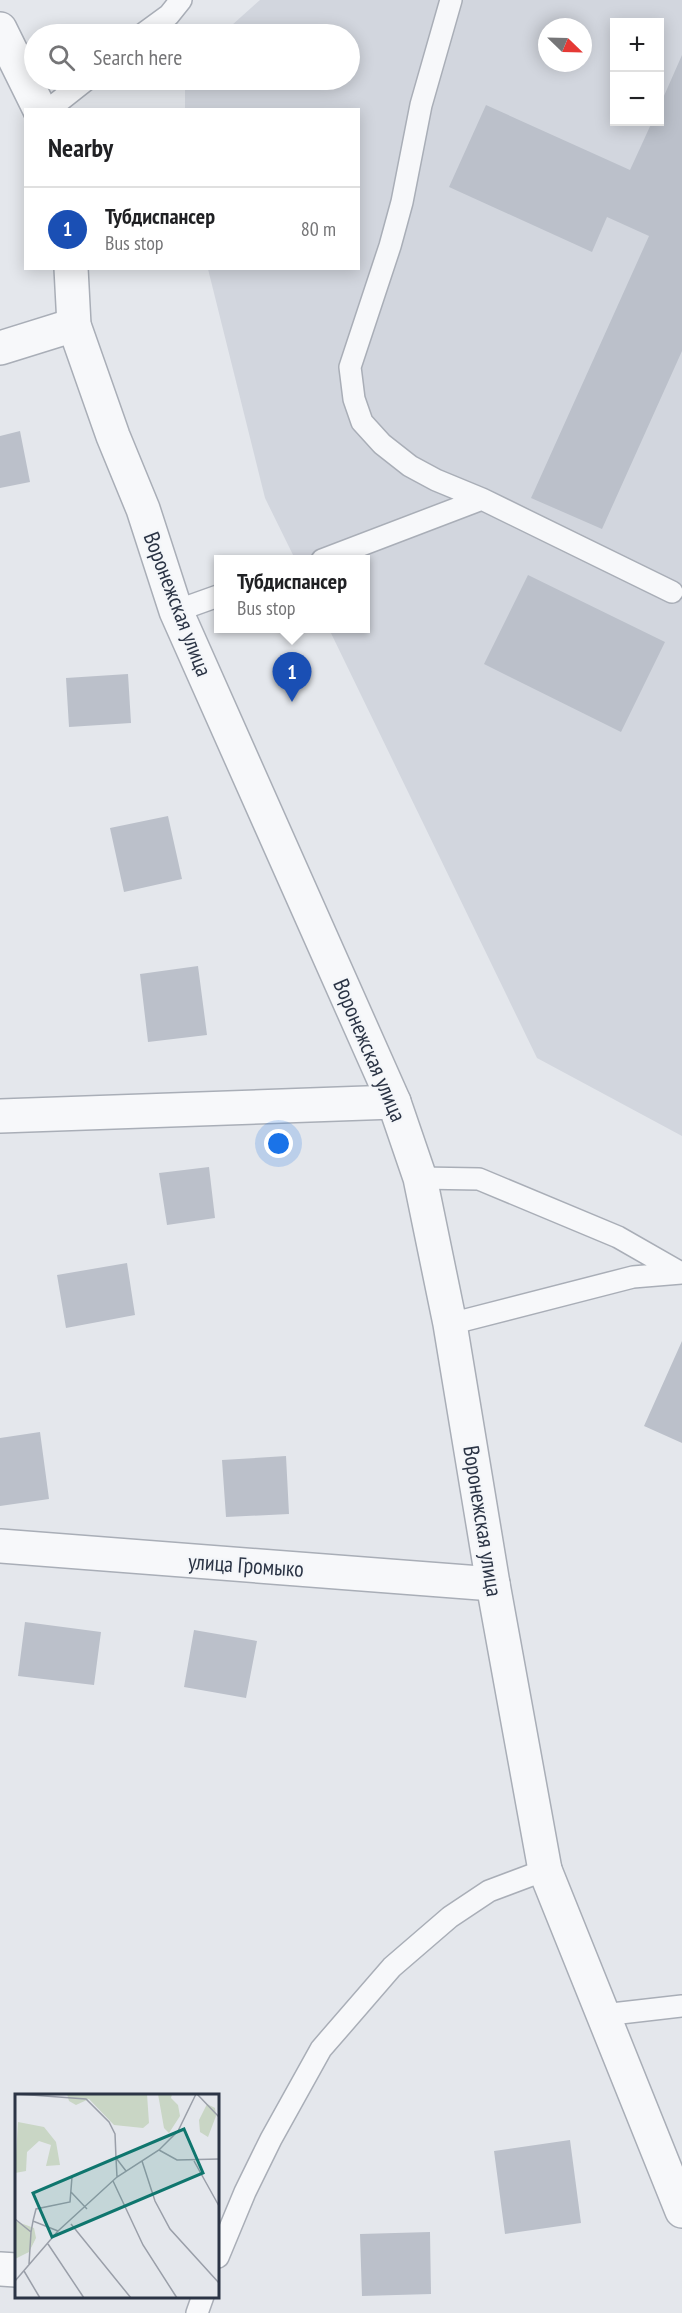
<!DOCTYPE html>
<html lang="en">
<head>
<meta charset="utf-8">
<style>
  :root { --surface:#fff; --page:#f2f2f2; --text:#202124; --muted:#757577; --line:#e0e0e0; --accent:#111827 }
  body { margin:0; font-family:"PT Sans Narrow",sans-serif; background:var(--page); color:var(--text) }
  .controls { position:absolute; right:18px; top:18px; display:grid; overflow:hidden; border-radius:0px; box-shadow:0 3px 15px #0003 }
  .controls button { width:54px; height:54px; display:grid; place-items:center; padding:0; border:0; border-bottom:2px solid var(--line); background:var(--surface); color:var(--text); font:30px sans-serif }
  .compass { position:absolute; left:538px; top:18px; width:54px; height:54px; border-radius:50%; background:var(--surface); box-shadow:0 3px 15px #0003; rotate:113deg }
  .you { position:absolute; left:279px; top:1144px; width:21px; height:21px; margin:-15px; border:4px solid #fff; border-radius:50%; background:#1a73e8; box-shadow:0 0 0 9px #1a73e833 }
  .badge { display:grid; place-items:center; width:39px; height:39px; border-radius:50%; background:var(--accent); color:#fff; font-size:20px; font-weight:700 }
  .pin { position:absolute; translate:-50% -50px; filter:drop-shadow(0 2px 3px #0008) }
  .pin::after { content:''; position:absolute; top:32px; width:21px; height:18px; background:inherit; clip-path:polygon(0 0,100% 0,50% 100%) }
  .popup { position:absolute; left:214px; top:555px; width:156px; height:78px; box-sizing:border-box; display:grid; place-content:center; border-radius:0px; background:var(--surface); filter:drop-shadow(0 2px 4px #0005); font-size:20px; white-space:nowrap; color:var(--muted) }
  .popup b { font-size:22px; color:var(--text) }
  .popup::after { content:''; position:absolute; left:50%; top:100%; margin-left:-12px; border:12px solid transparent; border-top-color:var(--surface) }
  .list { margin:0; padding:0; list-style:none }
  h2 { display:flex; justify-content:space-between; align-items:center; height:78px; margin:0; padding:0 24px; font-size:26px }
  h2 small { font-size:20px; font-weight:400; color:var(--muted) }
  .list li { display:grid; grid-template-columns:39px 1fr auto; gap:18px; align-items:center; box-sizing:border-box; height:84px; padding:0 24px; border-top:2px solid var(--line) }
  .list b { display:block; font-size:22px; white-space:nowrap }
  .list p { margin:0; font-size:20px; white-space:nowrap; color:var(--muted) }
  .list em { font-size:20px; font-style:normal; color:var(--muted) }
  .icon { flex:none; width:33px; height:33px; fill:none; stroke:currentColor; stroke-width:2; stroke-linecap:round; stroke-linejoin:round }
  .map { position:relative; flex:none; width:682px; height:2313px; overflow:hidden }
  .search { position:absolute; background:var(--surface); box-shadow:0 3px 15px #0003; left:24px; top:24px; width:336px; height:66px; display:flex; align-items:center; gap:15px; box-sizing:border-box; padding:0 21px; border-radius:33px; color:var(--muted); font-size:22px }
  .panel { position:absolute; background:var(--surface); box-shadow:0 3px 15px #0003; left:24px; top:108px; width:336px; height:162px; border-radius:0px }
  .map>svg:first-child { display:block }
  .built { fill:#d2d6de; fill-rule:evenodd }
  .building { fill:#bbc0ca }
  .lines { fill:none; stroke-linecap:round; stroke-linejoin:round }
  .service-casing { stroke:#a9aeb7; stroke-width:24 }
  .minor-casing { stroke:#a9aeb7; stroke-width:36 }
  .tertiary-casing { stroke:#a9aeb7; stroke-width:36 }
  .service { stroke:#f7f8fa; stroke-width:21 }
  .minor { stroke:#f7f8fa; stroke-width:33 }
  .tertiary { stroke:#f7f8fa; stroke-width:33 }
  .labels { text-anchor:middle; stroke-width:4.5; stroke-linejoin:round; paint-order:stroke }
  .street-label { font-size:22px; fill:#2b3445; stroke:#f4f6f9 }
  .inset-road { fill:none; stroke:#9a9fa9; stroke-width:1.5 }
  .view { fill:#0f766e; fill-opacity:0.15; stroke:#0f766e; stroke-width:3 }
  .inset-edge { fill:none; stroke:#2b3445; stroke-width:3 }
</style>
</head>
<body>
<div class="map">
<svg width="682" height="2313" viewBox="0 0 682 2313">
  <rect width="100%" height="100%" fill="#e4e7ec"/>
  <path class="built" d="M260,0H682V1136L537,1058L329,629L366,628V560L295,559L265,498L208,269L358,268V110H185V80H350V34H222ZM614,22H660V122H614ZM547,27H583V63H547Z"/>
  <path class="building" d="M682,55V351L602,529L531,498L649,236L607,217L592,252L449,187L486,105L630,170L652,122H660V105Z
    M20,431L30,482L0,488V436Z
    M528,575L665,642L621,732L484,664Z
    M128,674L131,723L69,727L66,678Z
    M168,816L182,879L124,892L110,828Z
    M198,966L207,1035L148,1042L140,974Z
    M209,1167L215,1218L167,1225L159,1173Z
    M127,1263L135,1315L66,1328L57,1275Z
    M682,1341V1443L644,1426Z
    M40,1432L49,1499L0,1506V1438Z
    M286,1456L289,1514L226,1517L222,1460Z
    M25,1622L101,1632L94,1685L18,1676Z
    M194,1630L257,1641L246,1698L184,1687Z
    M570,2140L581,2223L505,2234L494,2151Z
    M430,2232L431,2294L362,2296L360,2234Z"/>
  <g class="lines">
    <defs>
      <path id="service" d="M451,0L421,105L402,202L390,246L350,367L354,399L362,422L382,444L410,466L436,480L482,499L672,592
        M143,34L169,15L181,0
        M48,110L86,80
        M322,560L482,499
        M176,611L218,596
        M420,1178L479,1179L618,1237L681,1273
        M450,1324L633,1277L682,1273
        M603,2015L682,2006
        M218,2257L245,2192L271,2139L321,2049L392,1967L450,1917L489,1891L545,1870
        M197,2313L203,2296"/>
      <path id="minor" d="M0,348L74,325
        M0,1116L394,1102
        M0,1546L493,1584
        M545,1870L682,2211
        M0,2269L16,2270"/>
      <path id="tertiary" d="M0,29L40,110
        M71,268L74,325L113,436L143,509L176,611L394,1102L420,1178L450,1324L493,1584L545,1870"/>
    </defs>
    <use href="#service" class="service-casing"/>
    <use href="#minor" class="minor-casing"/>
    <use href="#tertiary" class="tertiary-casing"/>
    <use href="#service" class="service"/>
    <use href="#minor" class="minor"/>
    <use href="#tertiary" class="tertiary"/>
  </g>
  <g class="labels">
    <g class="street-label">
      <text transform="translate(178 604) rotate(69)" y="8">Воронежская улица</text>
      <text transform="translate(370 1050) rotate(67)" y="8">Воронежская улица</text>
      <text transform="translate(483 1521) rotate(81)" y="8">Воронежская улица</text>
      <text transform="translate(246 1565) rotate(4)" y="8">улица Громыко</text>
    </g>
  </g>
  <g transform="translate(15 2094)">
    <rect width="204" height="204" fill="#e4e7ec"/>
    <path d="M52,0H132L134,29L128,34L99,31L74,5L61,11L54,7ZM143,0H157L156,4L163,11L165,22L154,39L149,34ZM192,10L200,14L201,22L193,43L185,38L184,26ZM3,28L29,33L41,48L45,71L31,72L36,51L24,47L12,58L11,77L0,79ZM0,127L19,134L21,144L14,158L0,165Z" fill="#c9d6c5"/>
    <path class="inset-road" d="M2,0L71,5L94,28L100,40L101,64L111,77M182,0L204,23M144,56L162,66L204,65M101,64L102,83M127,67L140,107L155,135L204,189M179,67L204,112M98,87L128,151L162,204M56,98L72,115M0,125L16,138L14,170M18,127L21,115L55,108L57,83M56,130L116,204M16,138L18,127L43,137M33,150L69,204M9,177L25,204M0,187L43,137L102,83L144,56L163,37L181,0"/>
    <path class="view" d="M169,35L188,79L37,143L18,99Z"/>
    <rect width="204" height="204" class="inset-edge"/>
  </g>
</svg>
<div class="controls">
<button>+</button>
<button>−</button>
</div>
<svg class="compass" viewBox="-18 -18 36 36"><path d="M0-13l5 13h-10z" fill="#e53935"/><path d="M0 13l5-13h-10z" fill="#757577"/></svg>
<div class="you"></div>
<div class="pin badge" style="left:292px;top:702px;background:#1a4fb4">1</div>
<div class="popup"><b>Тубдиспансер</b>Bus stop</div>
<div class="search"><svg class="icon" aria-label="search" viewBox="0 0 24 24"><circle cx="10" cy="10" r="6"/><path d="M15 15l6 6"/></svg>Search here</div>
<section class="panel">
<h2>Nearby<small></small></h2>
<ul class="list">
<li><span class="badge" style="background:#1a4fb4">1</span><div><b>Тубдиспансер</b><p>Bus stop</p></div><em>80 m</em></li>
</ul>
</section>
</div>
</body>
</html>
